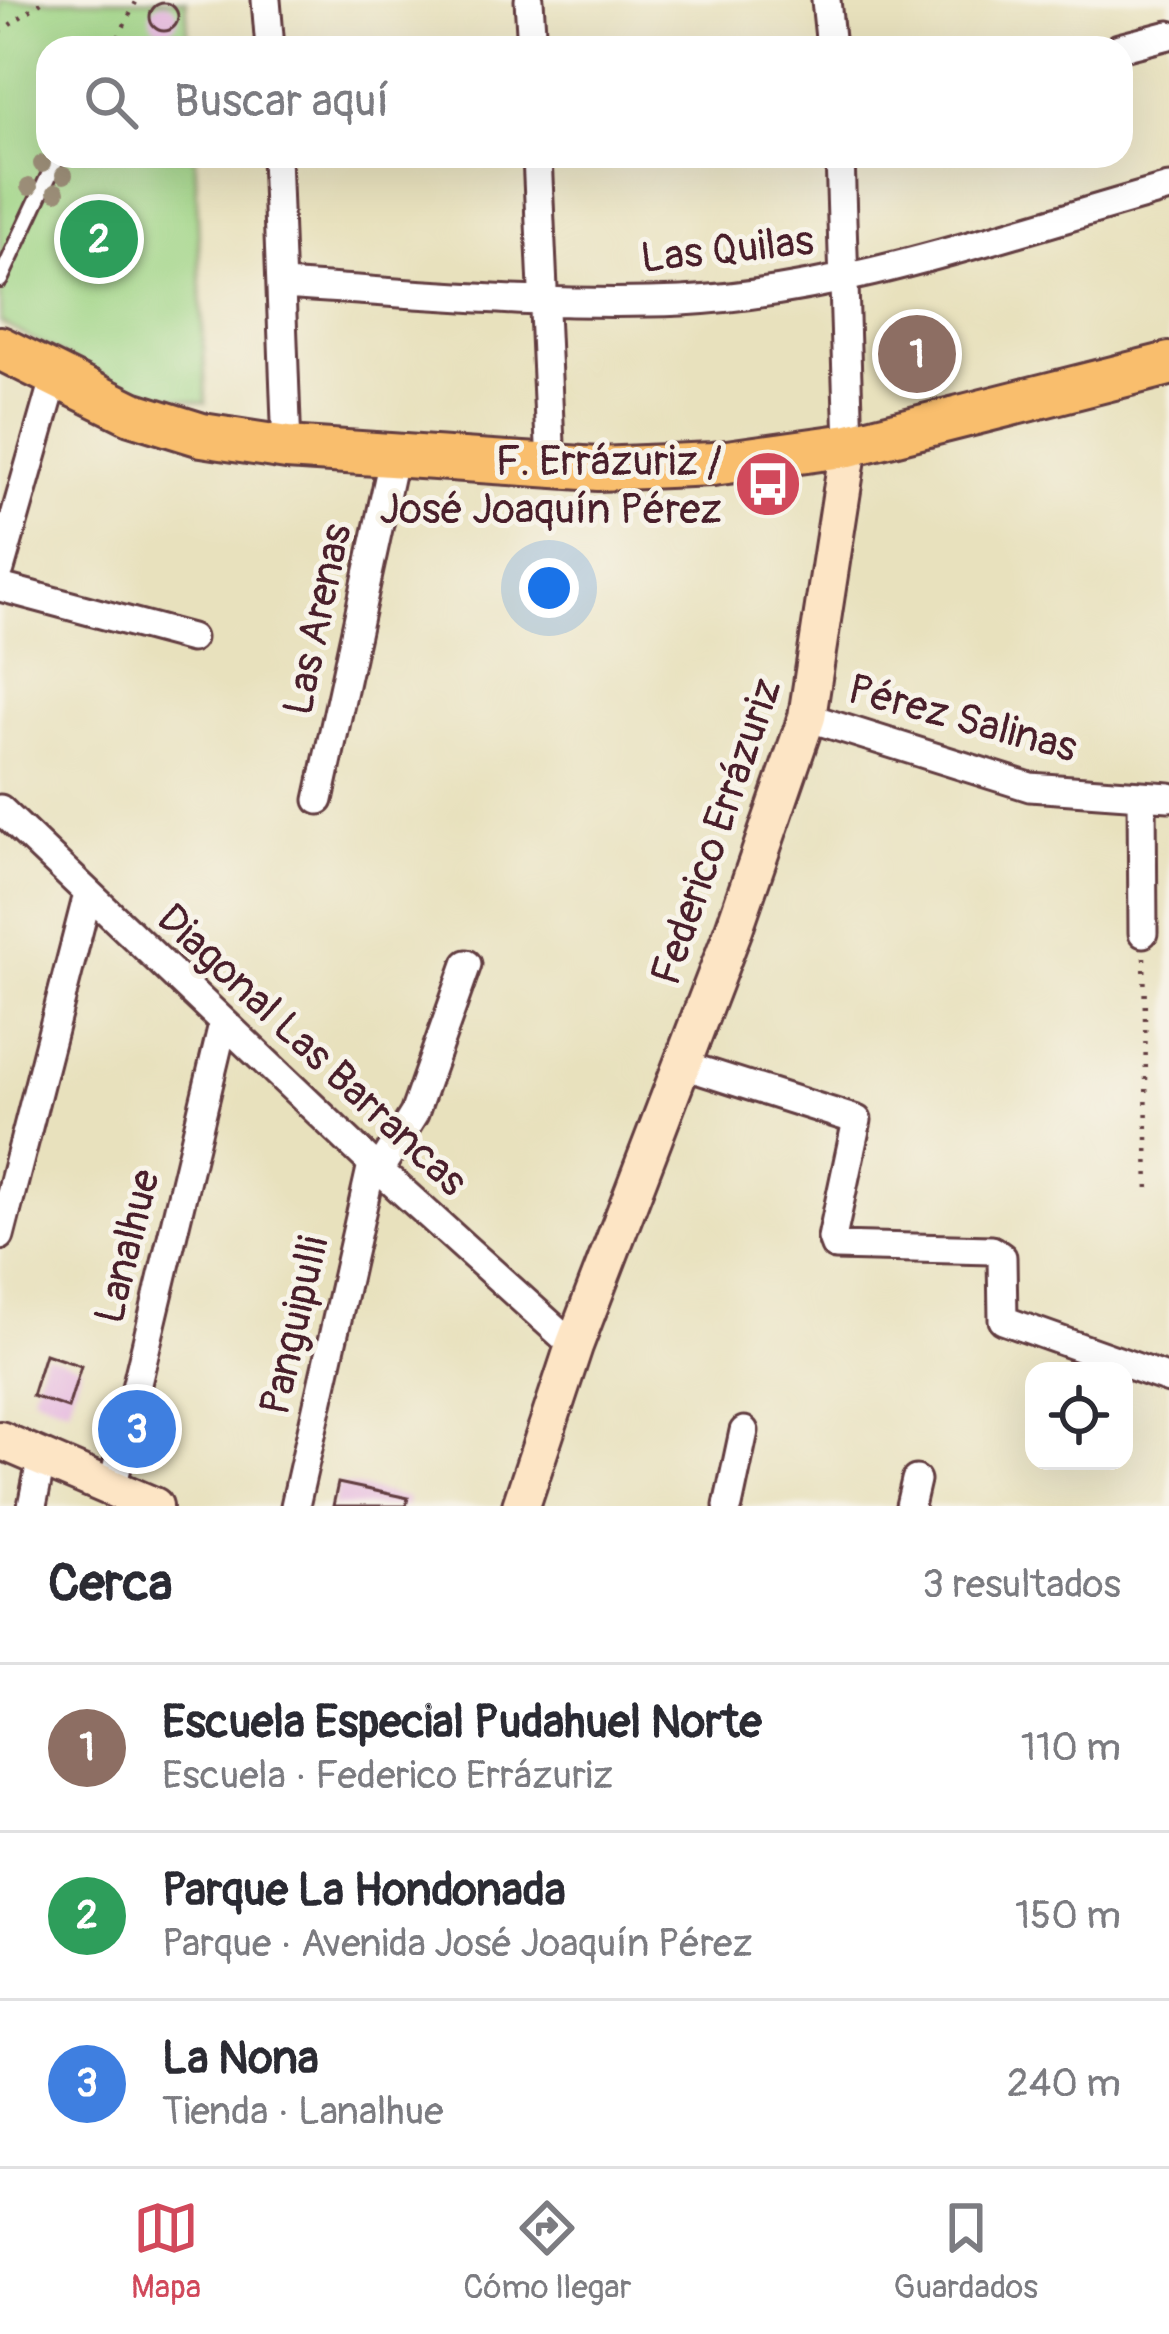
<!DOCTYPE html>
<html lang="es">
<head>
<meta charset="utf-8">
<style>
  :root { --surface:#fff; --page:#f2f2f3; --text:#2b2b33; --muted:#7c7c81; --line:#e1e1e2; --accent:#d1495b }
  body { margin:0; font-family:Pangolin,sans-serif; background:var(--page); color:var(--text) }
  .controls { position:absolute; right:36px; bottom:36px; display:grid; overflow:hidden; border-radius:24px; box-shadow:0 12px 48px #0002 }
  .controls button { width:108px; height:108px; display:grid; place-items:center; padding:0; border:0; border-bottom:3px solid var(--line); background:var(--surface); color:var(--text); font:60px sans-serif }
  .you { position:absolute; left:549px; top:588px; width:42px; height:42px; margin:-30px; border:9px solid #fff; border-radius:50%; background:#1a73e8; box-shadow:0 0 0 18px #1a73e833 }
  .badge { display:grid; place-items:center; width:78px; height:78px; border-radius:50%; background:var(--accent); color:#fff; font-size:39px; font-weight:700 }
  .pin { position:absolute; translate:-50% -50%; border:6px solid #fff; box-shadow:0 3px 12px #0006 }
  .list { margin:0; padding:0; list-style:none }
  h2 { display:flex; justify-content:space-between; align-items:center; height:156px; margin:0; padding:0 48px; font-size:51px }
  h2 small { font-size:39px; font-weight:400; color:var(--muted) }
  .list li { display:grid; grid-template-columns:78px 1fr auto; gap:36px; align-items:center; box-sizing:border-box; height:168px; padding:0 48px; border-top:3px solid var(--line) }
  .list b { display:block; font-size:45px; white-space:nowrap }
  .list p { margin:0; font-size:39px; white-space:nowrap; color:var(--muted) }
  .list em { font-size:39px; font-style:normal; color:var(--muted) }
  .icon { flex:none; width:66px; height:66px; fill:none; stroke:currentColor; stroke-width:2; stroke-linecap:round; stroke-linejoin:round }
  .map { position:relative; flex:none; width:1169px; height:1506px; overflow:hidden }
  .search { position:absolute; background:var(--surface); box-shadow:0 12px 48px #0002; left:36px; right:36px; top:36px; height:132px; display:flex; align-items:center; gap:30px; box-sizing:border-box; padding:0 42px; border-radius:36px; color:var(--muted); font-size:45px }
  .sheet { height:660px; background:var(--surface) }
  nav { display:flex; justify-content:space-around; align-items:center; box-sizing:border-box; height:168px; border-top:3px solid var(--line); background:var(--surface); font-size:33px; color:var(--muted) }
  nav a { display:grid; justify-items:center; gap:6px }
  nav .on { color:var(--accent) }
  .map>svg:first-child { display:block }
  .park { fill:#9fd485; stroke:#747a58; stroke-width:3 }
  .building { fill:#e3afde }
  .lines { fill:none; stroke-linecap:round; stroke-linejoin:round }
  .lane-casing { stroke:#623c41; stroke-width:20 }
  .street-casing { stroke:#623c41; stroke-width:33 }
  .secondary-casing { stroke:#623c41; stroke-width:42 }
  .primary-casing { stroke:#623c41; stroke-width:48 }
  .path { stroke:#623c41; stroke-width:4.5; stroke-dasharray:3 9; stroke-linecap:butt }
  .lane { stroke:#fff; stroke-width:14 }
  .street { stroke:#fff; stroke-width:27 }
  .secondary { stroke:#fde5c5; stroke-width:36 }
  .primary { stroke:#f9be6d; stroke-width:42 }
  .tree { fill:#9d8f79 }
  .labels { text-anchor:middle; stroke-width:10; stroke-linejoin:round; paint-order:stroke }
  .street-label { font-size:42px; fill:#4a1f2b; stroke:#f7f3e8 }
  .poi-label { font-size:42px; fill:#4a1f2b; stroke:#f7f3e8; text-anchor:end }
</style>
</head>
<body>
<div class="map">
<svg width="1169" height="1506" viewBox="0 0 1169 1506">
  <rect width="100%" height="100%" fill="#f7f3e8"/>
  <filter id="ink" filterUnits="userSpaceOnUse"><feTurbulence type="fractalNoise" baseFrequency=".00833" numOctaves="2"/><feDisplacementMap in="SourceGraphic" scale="24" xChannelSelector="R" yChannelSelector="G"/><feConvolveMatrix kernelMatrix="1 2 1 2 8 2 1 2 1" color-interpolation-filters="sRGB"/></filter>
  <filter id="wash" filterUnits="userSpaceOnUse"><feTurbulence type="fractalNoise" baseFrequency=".004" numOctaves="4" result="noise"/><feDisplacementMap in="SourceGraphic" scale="48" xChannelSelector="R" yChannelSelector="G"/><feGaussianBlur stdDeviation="2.7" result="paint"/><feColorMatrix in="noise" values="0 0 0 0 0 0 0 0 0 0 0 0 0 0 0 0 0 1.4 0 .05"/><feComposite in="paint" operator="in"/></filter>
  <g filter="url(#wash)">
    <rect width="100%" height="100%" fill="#e8e1bd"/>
    <path class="park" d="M0,0H186L189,48H48V156H195L206,403L131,390L0,322Z"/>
    <g id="blocks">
      <path class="building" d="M150 17a14 14 0 1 1 28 0a14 14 0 1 1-28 0Z
        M45,1354L81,1366L68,1408L32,1396Z
        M139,1408L166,1413L161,1439L133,1433Z
        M338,1483L408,1498L406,1506H333Z"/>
    </g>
  </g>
  <g filter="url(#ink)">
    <use href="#blocks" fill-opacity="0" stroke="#623c41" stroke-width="3"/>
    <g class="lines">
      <defs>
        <path id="lane" d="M0,280L58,156"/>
        <path id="street" d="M266,0L270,48
          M529,0L532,48
          M826,0L831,48
          M1119,48L1169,35
          M276,156L287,448
          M537,156L551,466
          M840,156L849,445
          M281,285C414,293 548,307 682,301C847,292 1010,232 1169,188
          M0,569L55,376
          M0,587L191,638
          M807,717L1030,787L1169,797
          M1142,797L1143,933
          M319,800L394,455
          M0,809L379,1170L574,1346
          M680,1064L857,1120L832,1238L835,1246L992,1250L1002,1257L1003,1320L1169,1379
          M379,1170L414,1114L467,964
          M0,1236L88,894
          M112,1488L223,1024
          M32,1506L42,1457
          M295,1506L372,1164
          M728,1506L744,1431
          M910,1506L916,1480"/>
        <path id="secondary" d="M0,1440L154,1506
          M521,1506L574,1346L734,929L807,717L849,445"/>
        <path id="primary" d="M0,348L131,413L202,435L287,448L598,469L713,464L849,445L1169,364"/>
      </defs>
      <use href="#lane" class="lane-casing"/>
      <use href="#street" class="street-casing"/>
      <use href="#secondary" class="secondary-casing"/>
      <use href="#primary" class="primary-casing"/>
      <path class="path" d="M0,32L44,0
        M113,48L137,0
        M1144,957L1148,1197"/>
      <use href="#lane" class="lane"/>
      <use href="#street" class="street"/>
      <use href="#secondary" class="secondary"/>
      <use href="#primary" class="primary"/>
    </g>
    <g class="tree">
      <circle cx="42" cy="164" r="9"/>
      <circle cx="64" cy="175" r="9"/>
      <circle cx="29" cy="187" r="9"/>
      <circle cx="56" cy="192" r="9"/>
    </g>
  </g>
  <defs>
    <symbol id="bus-disc" viewBox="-11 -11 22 22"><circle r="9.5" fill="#d1495b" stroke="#f7f3e8"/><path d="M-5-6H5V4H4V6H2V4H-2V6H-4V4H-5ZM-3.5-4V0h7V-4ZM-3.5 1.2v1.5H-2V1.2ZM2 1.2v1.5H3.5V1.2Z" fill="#fff"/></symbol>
  </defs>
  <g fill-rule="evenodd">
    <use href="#bus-disc" x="730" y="446" width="76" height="76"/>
  </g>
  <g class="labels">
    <g class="street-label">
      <text transform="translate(727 248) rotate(-6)" y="15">Las Quilas</text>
      <text transform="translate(316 619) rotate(-78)" y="15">Las Arenas</text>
      <text transform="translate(963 717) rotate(15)" y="15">Pérez Salinas</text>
      <text transform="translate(715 831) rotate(-71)" y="15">Federico Errázuriz</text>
      <text transform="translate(313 1049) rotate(43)" y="15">Diagonal Las Barrancas</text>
      <text transform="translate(126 1246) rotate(-76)" y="15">Lanalhue</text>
      <text transform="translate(293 1325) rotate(-77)" y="15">Panguipulli</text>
    </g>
    <g class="poi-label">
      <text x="722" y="475">F. Errázuriz /<tspan x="722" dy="48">José Joaquín Pérez</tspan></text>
    </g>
  </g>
</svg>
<div class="controls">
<button><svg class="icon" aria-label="locate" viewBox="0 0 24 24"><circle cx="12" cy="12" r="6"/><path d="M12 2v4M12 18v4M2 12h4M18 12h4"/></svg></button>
</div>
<div class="you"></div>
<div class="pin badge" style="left:917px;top:354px;background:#8d6e63">1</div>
<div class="pin badge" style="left:99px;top:239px;background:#2e9e5b">2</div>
<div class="pin badge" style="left:137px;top:1429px;background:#3f7fe0">3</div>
<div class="search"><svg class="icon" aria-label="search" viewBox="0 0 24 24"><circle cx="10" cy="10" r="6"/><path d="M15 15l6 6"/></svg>Buscar aquí</div>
</div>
<section class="sheet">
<h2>Cerca<small>3 resultados</small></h2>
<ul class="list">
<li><span class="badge" style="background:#8d6e63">1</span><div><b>Escuela Especial Pudahuel Norte</b><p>Escuela · Federico Errázuriz</p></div><em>110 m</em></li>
<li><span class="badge" style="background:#2e9e5b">2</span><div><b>Parque La Hondonada</b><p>Parque · Avenida José Joaquín Pérez</p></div><em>150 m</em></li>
<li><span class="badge" style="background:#3f7fe0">3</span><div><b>La Nona</b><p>Tienda · Lanalhue</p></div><em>240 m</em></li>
</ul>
</section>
<nav>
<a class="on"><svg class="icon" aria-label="map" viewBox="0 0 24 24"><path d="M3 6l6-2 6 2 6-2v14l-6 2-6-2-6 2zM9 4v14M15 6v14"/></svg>Mapa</a>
<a><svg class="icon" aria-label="directions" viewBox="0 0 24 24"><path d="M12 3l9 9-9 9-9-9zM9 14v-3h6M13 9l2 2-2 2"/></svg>Cómo llegar</a>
<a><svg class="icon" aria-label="saved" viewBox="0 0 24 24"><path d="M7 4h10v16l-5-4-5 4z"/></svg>Guardados</a>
</nav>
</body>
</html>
